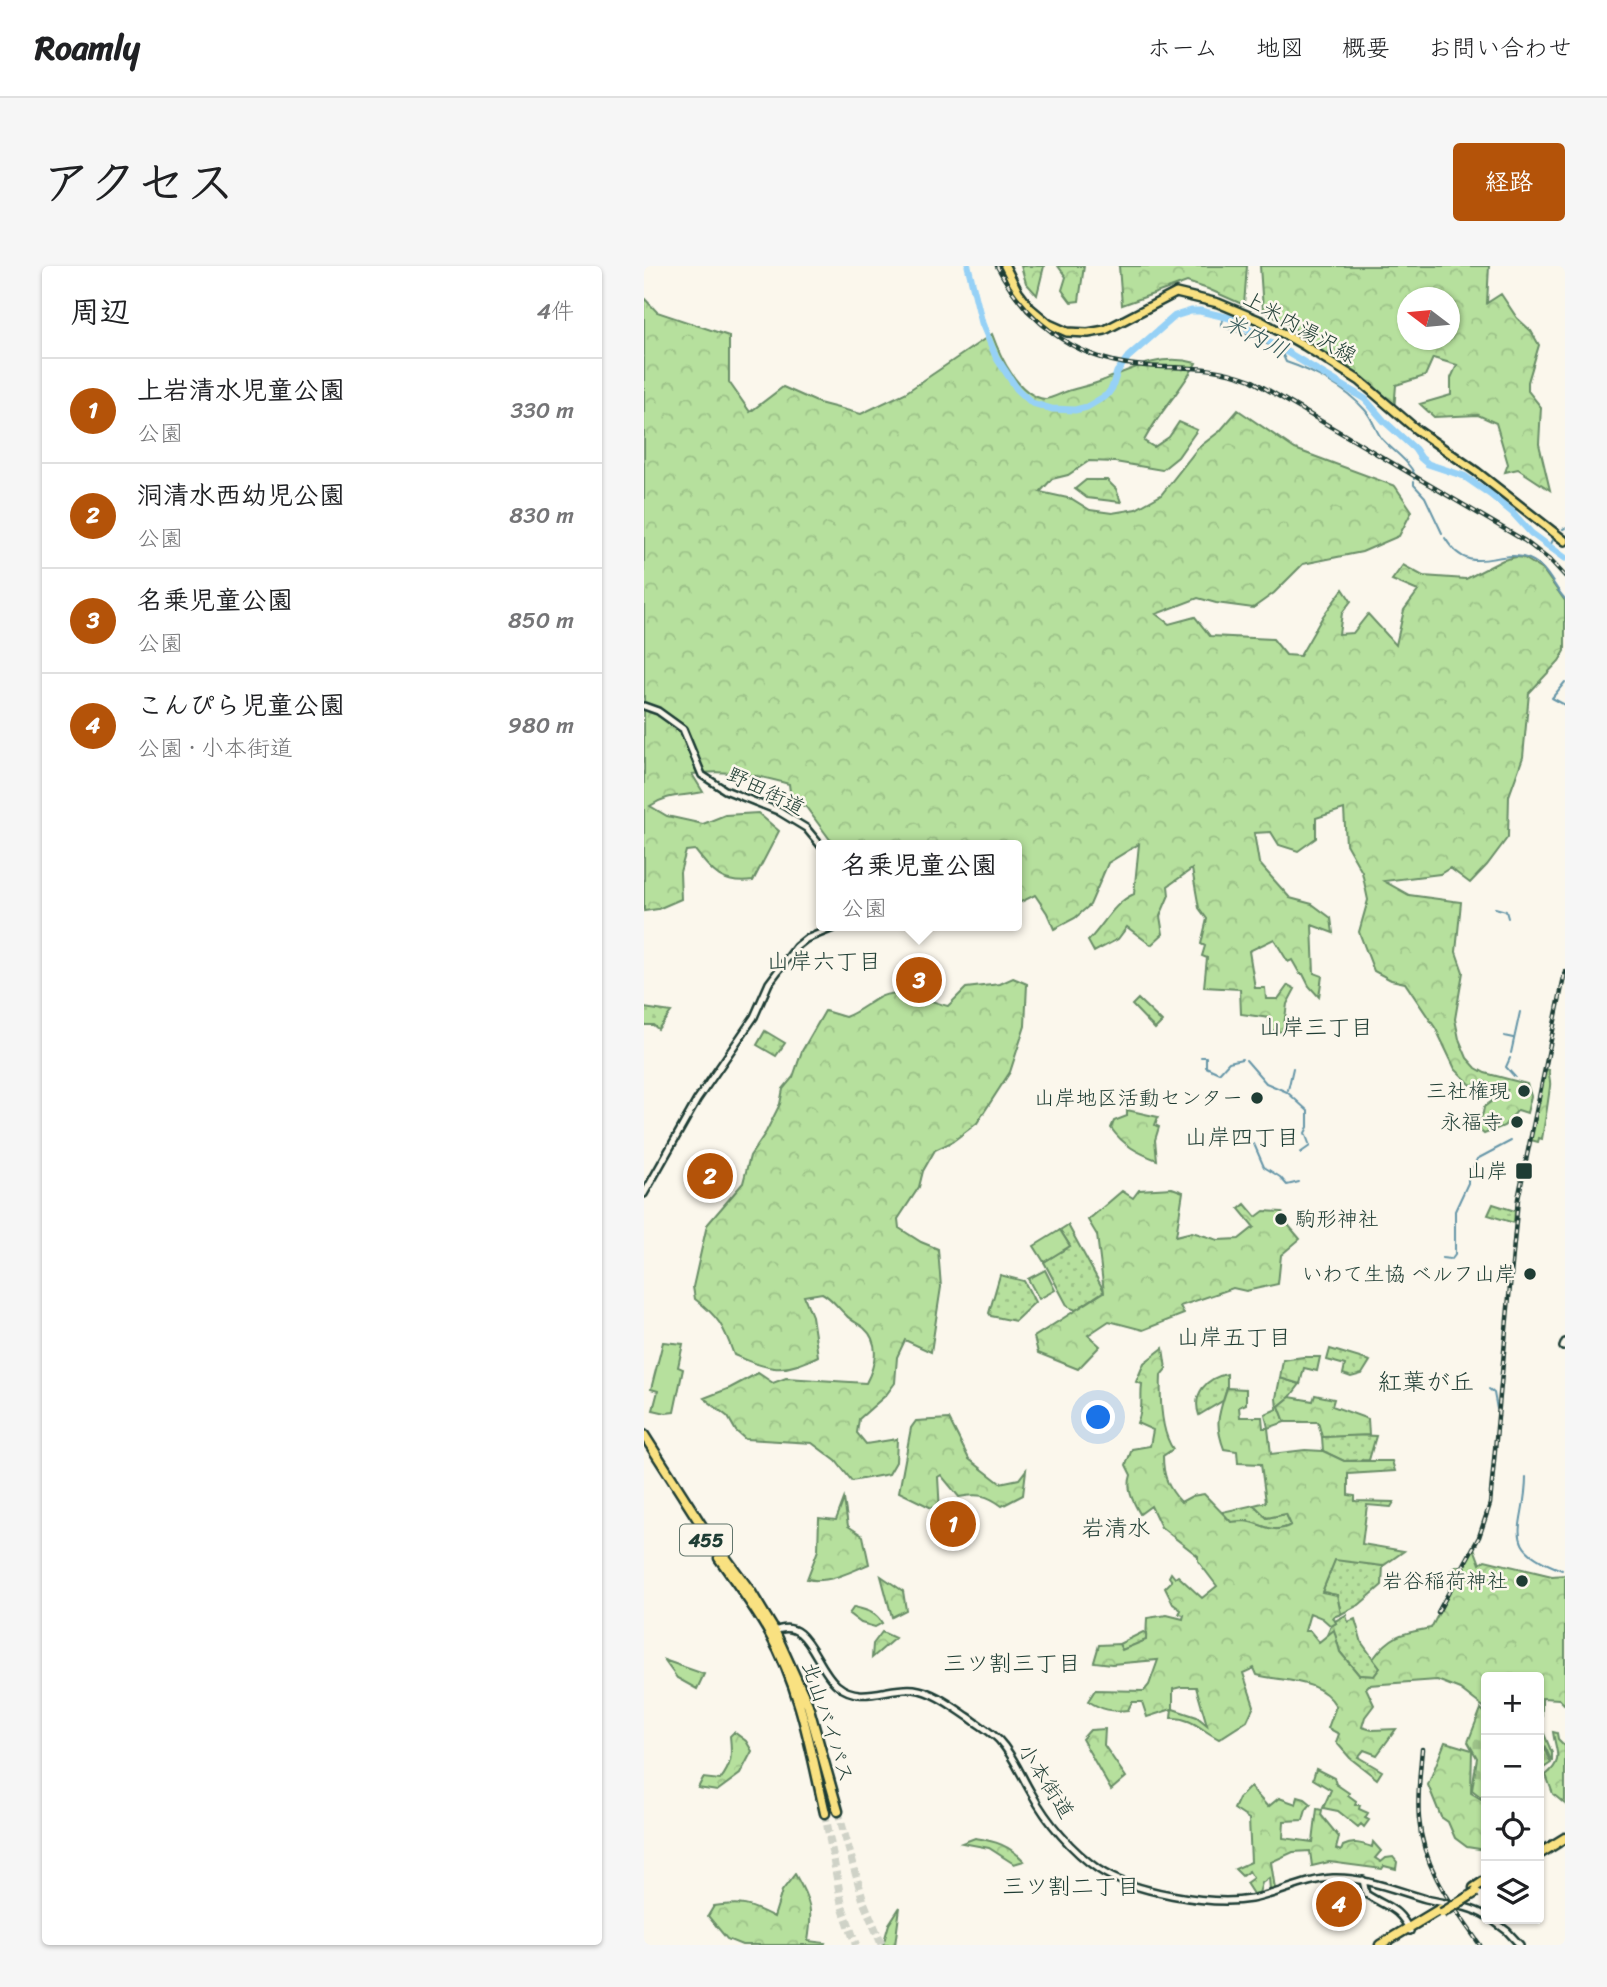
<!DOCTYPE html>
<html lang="ja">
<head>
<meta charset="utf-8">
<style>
  :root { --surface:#fff; --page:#f6f6f6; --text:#202124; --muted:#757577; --line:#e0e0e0; --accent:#b45309 }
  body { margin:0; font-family:Sriracha,"Klee One",sans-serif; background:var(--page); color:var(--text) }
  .controls { position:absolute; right:21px; bottom:21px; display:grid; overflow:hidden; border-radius:7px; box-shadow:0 2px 5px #0004 }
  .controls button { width:63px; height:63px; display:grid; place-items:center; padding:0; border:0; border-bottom:2px solid var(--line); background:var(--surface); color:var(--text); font:35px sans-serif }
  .compass { position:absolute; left:753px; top:21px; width:63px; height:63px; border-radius:50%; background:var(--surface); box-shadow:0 2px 5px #0004; rotate:286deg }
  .you { position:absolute; left:455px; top:1152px; width:24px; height:24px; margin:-18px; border:5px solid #fff; border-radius:50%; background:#1a73e8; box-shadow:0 0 0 10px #1a73e833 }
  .badge { display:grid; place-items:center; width:46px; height:46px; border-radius:50%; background:var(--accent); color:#fff; font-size:23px; font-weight:700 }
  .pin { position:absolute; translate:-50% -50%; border:4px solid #fff; box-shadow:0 2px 7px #0006 }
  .popup { position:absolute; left:172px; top:574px; width:206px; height:91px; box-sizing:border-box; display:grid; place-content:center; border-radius:7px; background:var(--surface); filter:drop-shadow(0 2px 5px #0005); font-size:23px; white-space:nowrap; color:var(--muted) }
  .popup b { font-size:26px; color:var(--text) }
  .popup::after { content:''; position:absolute; left:50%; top:100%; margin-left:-14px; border:14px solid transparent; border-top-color:var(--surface) }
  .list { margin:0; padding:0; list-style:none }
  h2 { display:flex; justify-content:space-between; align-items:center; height:91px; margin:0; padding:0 28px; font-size:30px }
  h2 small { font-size:23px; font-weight:400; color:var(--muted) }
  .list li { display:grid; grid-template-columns:46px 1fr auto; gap:21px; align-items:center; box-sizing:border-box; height:105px; padding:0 28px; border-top:2px solid var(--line) }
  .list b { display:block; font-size:26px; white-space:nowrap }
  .list p { margin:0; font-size:23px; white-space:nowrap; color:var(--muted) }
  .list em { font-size:23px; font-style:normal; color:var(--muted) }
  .icon { flex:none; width:38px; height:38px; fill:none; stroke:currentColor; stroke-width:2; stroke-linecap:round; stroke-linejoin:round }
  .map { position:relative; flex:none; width:921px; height:1679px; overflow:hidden; border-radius:7px }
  header { display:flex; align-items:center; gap:42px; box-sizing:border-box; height:98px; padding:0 35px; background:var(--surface); border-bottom:2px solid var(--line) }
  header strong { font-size:33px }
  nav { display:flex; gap:38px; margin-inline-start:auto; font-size:24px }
  .intro { display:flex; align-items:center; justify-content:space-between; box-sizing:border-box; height:168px; padding:0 42px }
  h1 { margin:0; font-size:49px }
  .button { padding:18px 32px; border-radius:7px; background:var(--accent); color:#fff; font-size:24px; font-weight:700 }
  main { display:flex; gap:42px; padding:0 42px }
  aside { flex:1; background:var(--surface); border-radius:7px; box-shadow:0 2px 5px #0004 }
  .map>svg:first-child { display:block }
  .grass { fill:url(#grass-dots); stroke:#6a8e68; stroke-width:2 }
  .forest { fill:url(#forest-crowns); stroke:#6a8e68; stroke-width:2; fill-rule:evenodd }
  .cemetery { fill:url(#cemetery-stones); stroke:#6a8e68; stroke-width:2 }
  .pitch { fill:#b6e09d; stroke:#6a8e68; stroke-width:2 }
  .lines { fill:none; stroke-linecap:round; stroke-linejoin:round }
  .stream { stroke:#6696a8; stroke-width:2 }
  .river { stroke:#96d1f6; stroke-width:7 }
  .highway-tunnel { stroke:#cfd2c7; stroke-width:8; stroke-dasharray:8 4; stroke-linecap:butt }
  .minor-casing { stroke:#1f3d34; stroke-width:10 }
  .major-casing { stroke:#1f3d34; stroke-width:12 }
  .highway-casing { stroke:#1f3d34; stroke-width:13 }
  .minor { stroke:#fbf7ec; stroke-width:5 }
  .major { stroke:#f9e181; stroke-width:7 }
  .highway { stroke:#f9e181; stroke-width:8 }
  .rail-casing { stroke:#1f3d34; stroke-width:4.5 }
  .rail { stroke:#fbf7ec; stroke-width:2; stroke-dasharray:5; stroke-linecap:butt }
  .highway-bridge-casing { stroke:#1f3d34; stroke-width:13; stroke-linecap:butt }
  .highway-bridge { stroke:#f9e181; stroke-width:8 }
  .poi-dot { fill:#1f3d34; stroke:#fbf7ec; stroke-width:2.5 }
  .labels { text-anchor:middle; stroke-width:5; stroke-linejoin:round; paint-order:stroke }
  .shield { fill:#fbf7ec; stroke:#61756b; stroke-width:2 }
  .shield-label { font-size:19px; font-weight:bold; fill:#1f3d34 }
  .street-label { font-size:21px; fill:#1f3d34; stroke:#fbf7ec }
  .poi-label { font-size:21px; fill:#1f3d34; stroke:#fbf7ec; text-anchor:end }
  .water-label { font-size:23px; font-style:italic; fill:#375b5b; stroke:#fbf7ec }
  .neighbourhood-label { font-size:23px; fill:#1f3d34; stroke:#fbf7ec }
  .quarter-label { font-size:24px; fill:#1f3d34; stroke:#fbf7ec }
</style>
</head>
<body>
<header>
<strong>Roamly</strong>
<nav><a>ホーム</a><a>地図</a><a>概要</a><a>お問い合わせ</a></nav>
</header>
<div class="intro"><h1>アクセス</h1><a class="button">経路</a></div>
<main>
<aside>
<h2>周辺<small>4件</small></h2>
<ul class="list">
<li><span class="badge">1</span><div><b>上岩清水児童公園</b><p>公園</p></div><em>330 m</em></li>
<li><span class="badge">2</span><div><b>洞清水西幼児公園</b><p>公園</p></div><em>830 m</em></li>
<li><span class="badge">3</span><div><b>名乗児童公園</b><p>公園</p></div><em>850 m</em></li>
<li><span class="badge">4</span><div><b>こんぴら児童公園</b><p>公園 · 小本街道</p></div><em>980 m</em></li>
</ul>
</aside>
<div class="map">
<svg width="921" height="1679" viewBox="0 0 921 1679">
  <defs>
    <pattern id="grass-dots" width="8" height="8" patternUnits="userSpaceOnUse" patternTransform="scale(1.75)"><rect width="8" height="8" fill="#b6e09d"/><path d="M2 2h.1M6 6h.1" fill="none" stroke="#9cc188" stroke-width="1.8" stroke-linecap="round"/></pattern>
    <pattern id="forest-crowns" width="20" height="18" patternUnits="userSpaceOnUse" patternTransform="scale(1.75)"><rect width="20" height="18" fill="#b6e09d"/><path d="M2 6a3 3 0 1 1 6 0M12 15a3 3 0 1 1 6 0" fill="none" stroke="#9cc188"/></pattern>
    <pattern id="cemetery-stones" width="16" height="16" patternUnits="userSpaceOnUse" patternTransform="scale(1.75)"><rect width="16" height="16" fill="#b6e09d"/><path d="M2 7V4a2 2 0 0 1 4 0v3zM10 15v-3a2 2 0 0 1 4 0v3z" fill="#9cc188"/></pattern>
  </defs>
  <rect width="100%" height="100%" fill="#fbf7ec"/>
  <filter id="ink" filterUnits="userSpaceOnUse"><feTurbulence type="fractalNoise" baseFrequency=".0143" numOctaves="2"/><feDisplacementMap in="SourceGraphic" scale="14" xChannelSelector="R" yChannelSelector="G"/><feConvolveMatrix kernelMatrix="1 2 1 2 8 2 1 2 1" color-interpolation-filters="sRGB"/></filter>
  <g filter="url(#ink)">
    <path class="grass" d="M275,703L284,707V710L291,712L288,723L281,716L254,719L253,715L265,712L269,706L273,707Z
      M494,733L518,756L511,763L488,739Z
      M0,742L27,746L14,763L9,759H0Z
      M121,765L141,777L132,790L113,779Z
      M849,938L871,945L870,957L844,949Z
      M424,959L460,1025L432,1044L424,1041L400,996L426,980L416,964Z
      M356,1009L380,1015L391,1036L371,1055L347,1050L345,1047Z
      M686,1083L726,1095L718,1108L707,1111L699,1108L701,1099L683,1094Z
      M583,1108V1122L580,1134L555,1149C548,1128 562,1112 583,1108Z
      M636,1112L656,1118L646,1131L635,1140L641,1156L624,1162L621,1148L633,1143L632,1132Z
      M711,1169L732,1170L725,1194L700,1195L679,1185L678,1171Z
      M610,1239L623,1252L642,1248L647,1259C630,1268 620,1260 604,1255C599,1254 592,1256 587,1256L578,1246Z
      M319,1250L320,1261L313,1262V1271H298V1254Z
      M691,1293L739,1300L738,1319L715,1339L697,1348L693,1329L678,1326Z
      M702,1349L704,1356L711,1353L718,1377L736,1402L730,1410L715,1409L696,1386L690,1365L683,1369L687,1360L692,1357L691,1355Z
      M499,1366L502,1367L503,1374L478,1384L475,1378Z
      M697,1625H706V1651L691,1644H684V1631H696Z"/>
    <path class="forest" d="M377,0H400L393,29L382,17Z
      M414,0H440L435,35L427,36L418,24L422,11Z
      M475,0H603L600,39L564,23L543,16L478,39Z
      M616,0H845L843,37L857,28L873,52L887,65L895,79L884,116V125L897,141L895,178L906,224L874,203L861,206L864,198L852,157L834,149L790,151L776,138L807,129V112L813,99L789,92L781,110L752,119L750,145L649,61L619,44ZM764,32H806V74H764Z
      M0,32L13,46L85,70V116L106,146L139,121L175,137L217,148L261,127L348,68C356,90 374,130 401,133C408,133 419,126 427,124C437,121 448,119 458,115C489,102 517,87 552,97C537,125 514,147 500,175L510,181L525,171L535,156L553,164L534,191L518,204L471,196L445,195L424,209L408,213L396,226L428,233L446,244L468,247L492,243L517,229L554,182L576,165L594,144L651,183L751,220L768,245L755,270L718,286L659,298L630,327L609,342L572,337L554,332L512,348L525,358L551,351L566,370L629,373L642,389L656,390L679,350L699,323L707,335L698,347L695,368L709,367L724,348L752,379L760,344L774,325L748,314L759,299L779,310L822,313L859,294L872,291L880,292L899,304L921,335V385L915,395L885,427L879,491L865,530L864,571L843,599L826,617L806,602L796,608L740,615L765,629L817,636L812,686L819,706L811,753L815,773L823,792L832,802L841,807L883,818L887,830L883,847L874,844L860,860L840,868L832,861L839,847L840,841L863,824L840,816L827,819L811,803L792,763L761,717L747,714L730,705L715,666L724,634L718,606L702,578L700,543L672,552V572L654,585L635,579L627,566L610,567L615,597L646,632L668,638L687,652L689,667L668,659L670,707L678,710L675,731L665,720L659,708H656L648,694L644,696L630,673L605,685L611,722H621L622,733H634L644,719L651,723L643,738L639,766L626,764L625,752L597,748L596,723L560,721L563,692L558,690L561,680L557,678L563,653L555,642L548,603L524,620L525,629L516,650L519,668L507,679L483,661L474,673L450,686L444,675C460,659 469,637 490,628L495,578L464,597L446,639L431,652L410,663L403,647L391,629L377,636L373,635V579H190L162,541L147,533L145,518C113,509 81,503 48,508L59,526C38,531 25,527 6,540L23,550L59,558L81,549L114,547L135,565L109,615C78,619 69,607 51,584L42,585L36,606L37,633L14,643L0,645Z
      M442,214H463L472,223L477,236L443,232L431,223Z
      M369,712L383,718L381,760L366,806L333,857L308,876L291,884L279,905L275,921L254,953L255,962L277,976L294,983L297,1021L287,1086L261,1074L253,1091L251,1117L242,1129L215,1153L213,1167L222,1178L253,1173L252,1196L245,1208L208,1215L192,1195L168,1177L101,1173L92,1165L84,1151L60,1132L86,1122L114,1107L129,1117L142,1112L222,1117C231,1100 237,1077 220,1062C214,1057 207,1055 202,1049C193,1041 189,1033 178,1027L160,1030L168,1050L174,1090C139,1109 126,1104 90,1089C80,1061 75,1051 51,1033L49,1021L63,959L99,917L106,890L122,866L136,838L139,823L149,811L158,785L181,745L201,751C214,746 223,738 234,732C254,720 284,735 304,740L322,722L356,718Z
      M901,803L905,804C904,810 907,814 906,820C904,838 901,855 898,873L895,872L894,876L887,874Z
      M483,844L514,851L511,859L515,861L511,874L513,894C494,887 479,879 467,862L470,855L483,850Z
      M528,922L539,926L532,970L548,966L574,974L595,973L610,961L595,943L601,938L612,951L620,945L638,946L645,960L656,973L637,989L634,1018L602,1025L589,1022L536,1040L540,1048L499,1064L465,1055L444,1069L456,1080L434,1103L394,1087L390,1071L460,1026L453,969L444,954L478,925L489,932L495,924Z
      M519,1082L522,1103L517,1109C516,1132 516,1164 529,1183L519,1190C519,1210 524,1222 537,1236L548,1230L560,1228L587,1256C591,1256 595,1255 600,1255C617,1256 628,1270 647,1259L642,1248L623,1252L610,1239L622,1236L617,1198L594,1197L593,1185L580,1183C570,1156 575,1148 583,1122L602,1123V1138L595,1141L596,1151H618L619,1162H624L627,1188L661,1184L679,1185L700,1195H748L751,1205L704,1208V1229L711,1230V1235L750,1236L747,1241L723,1239L718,1278L760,1285L739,1300L691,1294L678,1326L693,1329L697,1348L689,1351L692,1357L687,1360L678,1352L666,1347L661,1365H666L675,1376L690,1364L696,1386L715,1409L730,1410L736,1402L729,1393C747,1368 759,1367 787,1362L811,1316L807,1305L813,1300L820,1301L830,1282L836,1298L841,1294L908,1310L921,1309V1439L915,1433L898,1432V1463L908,1487V1496L895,1468V1411H842V1443L816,1423L793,1414L725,1419L722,1422L730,1439L721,1451L718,1461L728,1464L752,1463L733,1489L720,1484L714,1491L738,1505L733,1513L706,1492L692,1476L695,1468L684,1462L692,1440C676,1412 640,1416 613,1409L610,1402L599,1407L610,1440L603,1455L575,1473C557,1464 547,1451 527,1452L528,1443L503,1451L498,1436H488L484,1444C468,1446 458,1444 444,1435L451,1424L500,1425L505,1419L514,1394L468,1398L450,1396L455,1379L475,1378L478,1384L502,1374L503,1352L523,1349L539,1353L540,1349L535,1348L537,1344L529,1338L521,1322L528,1315L525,1311L527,1307L531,1312L534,1310L558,1332L573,1320L554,1295V1290L517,1261L507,1240L496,1248C489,1235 482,1224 487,1209L482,1199L488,1183L506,1180L509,1164L493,1157C500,1142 496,1131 498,1118L492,1116L500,1097ZM537,1421H552L563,1459L553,1451L529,1443V1423Z
      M659,1091H676L673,1105L660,1102L656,1118L636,1112L639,1094Z
      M671,1129L690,1133L688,1140L724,1153L725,1169L678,1171L674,1156H641L635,1140L646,1131L669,1135Z
      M305,1153L325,1193L356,1217L375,1213L382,1204L379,1229L358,1240C343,1229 334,1227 315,1231L297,1209L294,1211L296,1246L255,1226L267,1162L272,1155Z
      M200,1233L204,1260L219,1270L225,1298C207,1306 182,1318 163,1313L174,1284L175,1252L192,1254Z
      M237,1310L259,1325L262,1344L248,1351Z
      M210,1341C222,1344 232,1346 238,1357L231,1361L217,1357L205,1348Z
      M238,1366L251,1372L228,1392L229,1378Z
      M20,1394L60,1408L53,1423L33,1412Z
      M461,1463L460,1479L482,1511L467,1524L438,1473L446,1464Z
      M90,1466L102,1475L108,1485L96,1508L73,1525L54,1522L59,1512L76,1514C88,1499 88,1489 86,1470Z
      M909,1466L913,1467L914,1473L921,1480V1538L909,1528L902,1509C920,1494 912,1487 909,1466Z
      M801,1476L828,1484L827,1527L837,1533L842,1532V1584L823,1581L811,1572L804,1556L797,1551L784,1519Z
      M672,1503L690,1512L692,1518L705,1527L704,1529L712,1535L711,1539H716L715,1543L724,1547L721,1552L725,1554L720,1561L717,1558L714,1561L694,1545L679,1542L687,1524L669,1513Z
      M606,1521L624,1541L635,1532L652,1538L654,1531L661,1533L667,1538L662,1544L659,1554L640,1555L639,1572L669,1576L673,1543L678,1544L677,1549L695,1571L692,1583L697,1585L699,1580C709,1575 717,1577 728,1581L729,1576L737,1585L731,1592L737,1596L742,1592L749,1591L753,1596L752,1603L740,1600L738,1603L685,1596L668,1600L666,1585L649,1586L627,1596L631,1623L626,1624L625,1612L618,1617L615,1627L609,1628L602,1617L609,1612L605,1605L598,1610L591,1603L607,1596L605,1553L590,1543L595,1532Z
      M331,1572C351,1575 365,1579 380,1595L370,1598L345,1582L318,1577Z
      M151,1608C167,1636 169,1644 164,1675L181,1677L180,1679H98L83,1673L64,1650L70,1640C98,1636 105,1638 130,1651L138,1625Z
      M256,1641L251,1679H239L245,1658Z"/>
    <path class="cemetery" d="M837,1443L842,1448V1529L837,1531L828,1524L833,1492L824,1476Z
      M895,1472L907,1497L898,1503L895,1495Z"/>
    <path class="pitch" d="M416,964L426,980L400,996L390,980Z
      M401,1004L411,1024L395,1033L384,1013Z
      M19,1076L39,1078L34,1101L39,1103L30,1146L22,1147L9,1144L14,1125L7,1123Z"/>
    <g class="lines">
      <path class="stream" d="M576,50L579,54L577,60L605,69L637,85L642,96C669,105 703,123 721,144C729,153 731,164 738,173C749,185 764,194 771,209
        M770,211V213
        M770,216V219L781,231L798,267
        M919,263L921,262
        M801,272C827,315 855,280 885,293C904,301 908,319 921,333
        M906,280L910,272
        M921,416L908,432L921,439
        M851,642L862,645L864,652
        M860,770L869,772
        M867,787L876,746
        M557,791H562V801L575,807L585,796L598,793
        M866,792L862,801L871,811
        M602,794L622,817L643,826L664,845V861L661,867L666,880L656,887
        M644,824L649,802
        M610,878L620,901L636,911L643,919L655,916
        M826,908L833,893L867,875
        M798,992L806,993
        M808,993L811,989V945L824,917V910
        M845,1123L850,1127L853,1143
        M882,1211C882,1262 853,1280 918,1304"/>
      <path class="river" d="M324,0L338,57L352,91L373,123L388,137L408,143L431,144L443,141L463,129L468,122L473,106L484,91L531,50L547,45H556L586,52L721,133L740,155L771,183L777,192L784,198L820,210L846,228L868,246L887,267L921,292"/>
      <path class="highway-tunnel" d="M194,1545L220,1637L238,1679
        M181,1547L198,1640L212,1679"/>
      <defs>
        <path id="minor" d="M0,440L14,445L39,463L58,509L81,524L134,545L162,562L177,580
          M0,928L53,834L110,751L125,717L152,681L162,673L194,660
          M919,1081L921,1076
          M129,1366C164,1348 170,1400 193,1419C217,1439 244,1420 270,1423C291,1426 309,1441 326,1452C335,1459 347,1466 355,1474C370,1490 377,1510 388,1528C403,1556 428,1585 454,1603C488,1626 567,1640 607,1633C635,1628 661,1613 689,1612C721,1611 751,1624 782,1633C802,1638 824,1639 842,1650
          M719,1614L722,1628C743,1642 754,1640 766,1665
          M847,1653L863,1665L876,1679"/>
        <path id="major" d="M361,0L374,26L386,42L405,58L423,66L444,67L461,64L532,27L574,37L617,55L661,80L716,115L773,164L833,206L921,275"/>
        <path id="highway" d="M0,1169L58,1260L107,1326L130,1364L164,1439L194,1545
          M75,1292C92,1316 111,1341 126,1368C157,1423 167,1486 181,1547
          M895,1588L921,1572
          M830,1622L842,1614
          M736,1679L796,1643"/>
      </defs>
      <use href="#minor" class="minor-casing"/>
      <use href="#major" class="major-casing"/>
      <use href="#highway" class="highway-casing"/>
      <use href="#minor" class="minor"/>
      <use href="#major" class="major"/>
      <use href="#highway" class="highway"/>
      <defs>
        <path id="rail" d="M353,0C381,54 429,92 491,99C536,104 562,97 607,114L881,275L908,296L921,310
          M794,1346L835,1271L846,1238L874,933L921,706
          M778,1483C776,1506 773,1530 775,1553C779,1603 809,1640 836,1679"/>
      </defs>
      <use href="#rail" class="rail-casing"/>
      <use href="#rail" class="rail"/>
      <defs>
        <path id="highway-bridge" d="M798,1647L832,1626"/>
      </defs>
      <use href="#highway-bridge" class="highway-bridge-casing"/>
      <use href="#highway-bridge" class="highway-bridge"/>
    </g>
  </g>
  <g class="poi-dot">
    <circle cx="880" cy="825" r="7"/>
    <circle cx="613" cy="832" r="7"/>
    <circle cx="873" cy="856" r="7"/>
    <rect x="871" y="896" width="18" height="18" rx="3.5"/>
    <circle cx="637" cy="953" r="7"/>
    <circle cx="886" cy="1008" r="7"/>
    <circle cx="878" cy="1315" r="7"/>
  </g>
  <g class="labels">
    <rect class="shield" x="36" y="1258.5" width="52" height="31" rx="5"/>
    <g class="shield-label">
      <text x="62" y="1281">455</text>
    </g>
    <g class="street-label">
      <text transform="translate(656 61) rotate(29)" y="7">上米内湯沢線</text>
      <text transform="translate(122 525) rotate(26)" y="7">野田街道</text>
      <text transform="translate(184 1456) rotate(72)" y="7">北山バイパス</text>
      <text transform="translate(402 1515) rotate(57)" y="7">小本街道</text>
    </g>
    <g class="poi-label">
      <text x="866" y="832">三社権現</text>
      <text x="599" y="839">山岸地区活動センター</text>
      <text x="859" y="863">永福寺</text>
      <text x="864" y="912">山岸</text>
      <text x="651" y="960" text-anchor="start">駒形神社</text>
      <text x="872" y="1015">いわて生協 ベルフ山岸</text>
      <text x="864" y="1322">岩谷稲荷神社</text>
    </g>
    <g class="water-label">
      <text transform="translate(612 70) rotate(28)" y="8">米内川</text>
    </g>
    <g class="neighbourhood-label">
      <text x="180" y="703">山岸六丁目</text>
      <text x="672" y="769">山岸三丁目</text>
      <text x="598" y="879">山岸四丁目</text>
      <text x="590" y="1079">山岸五丁目</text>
      <text x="472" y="1270">岩清水</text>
      <text x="368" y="1405">三ツ割三丁目</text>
      <text x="427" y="1628">三ツ割二丁目</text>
    </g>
    <g class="quarter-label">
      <text x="782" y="1124">紅葉が丘</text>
    </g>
  </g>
</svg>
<div class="controls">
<button>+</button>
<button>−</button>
<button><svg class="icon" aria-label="locate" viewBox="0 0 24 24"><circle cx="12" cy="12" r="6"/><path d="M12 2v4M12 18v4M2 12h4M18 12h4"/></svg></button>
<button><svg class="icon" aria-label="layers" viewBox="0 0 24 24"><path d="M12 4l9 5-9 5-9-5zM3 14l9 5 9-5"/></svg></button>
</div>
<svg class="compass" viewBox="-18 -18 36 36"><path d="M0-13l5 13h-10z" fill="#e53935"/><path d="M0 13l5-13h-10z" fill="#757577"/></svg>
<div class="you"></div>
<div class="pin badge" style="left:309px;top:1258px">1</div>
<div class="pin badge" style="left:66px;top:910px">2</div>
<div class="pin badge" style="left:275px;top:714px">3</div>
<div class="popup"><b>名乗児童公園</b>公園</div>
<div class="pin badge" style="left:695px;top:1638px">4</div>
</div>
</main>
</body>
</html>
